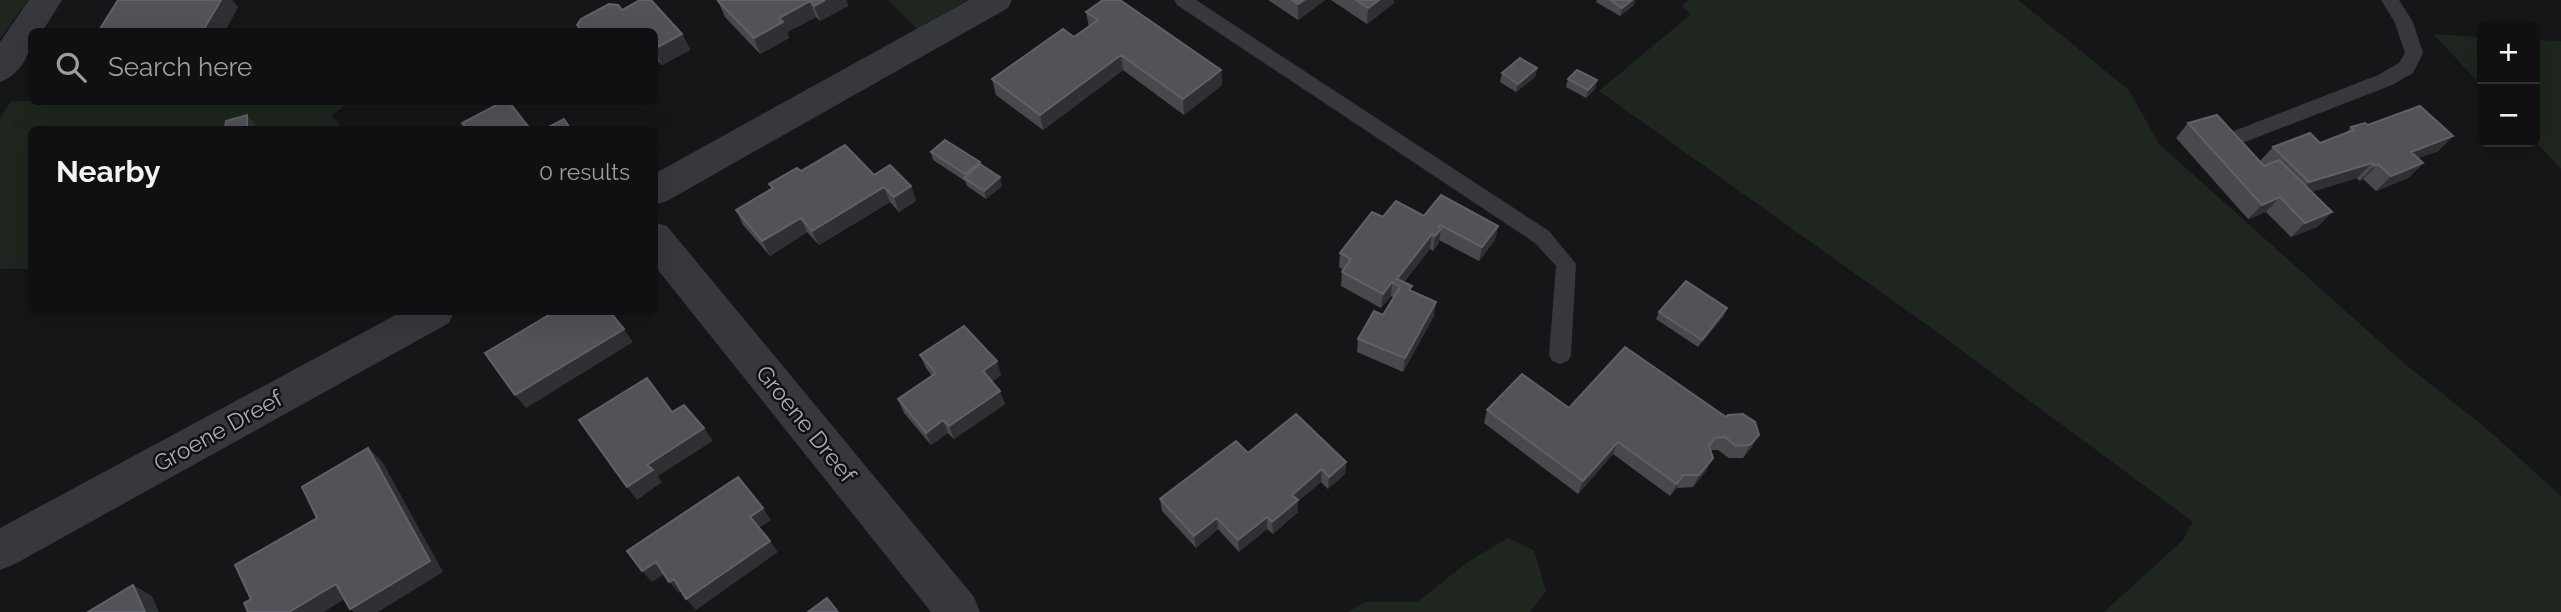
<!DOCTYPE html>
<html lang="en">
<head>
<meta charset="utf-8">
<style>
  :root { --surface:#101012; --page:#19191b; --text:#f1f3f6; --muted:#9c9d9f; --line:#303032 }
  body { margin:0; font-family:Raleway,sans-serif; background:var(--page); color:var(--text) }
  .controls { position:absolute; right:21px; top:21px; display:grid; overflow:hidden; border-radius:10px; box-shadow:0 7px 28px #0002 }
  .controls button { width:63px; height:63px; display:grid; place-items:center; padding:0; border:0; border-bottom:2px solid var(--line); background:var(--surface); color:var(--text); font:35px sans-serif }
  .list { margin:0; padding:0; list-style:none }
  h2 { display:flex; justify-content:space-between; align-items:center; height:91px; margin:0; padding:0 28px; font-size:30px }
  h2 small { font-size:23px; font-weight:400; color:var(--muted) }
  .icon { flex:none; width:38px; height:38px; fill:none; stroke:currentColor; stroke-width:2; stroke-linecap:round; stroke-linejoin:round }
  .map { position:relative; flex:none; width:2561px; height:612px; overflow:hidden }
  .search { position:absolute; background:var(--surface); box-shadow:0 7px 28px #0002; left:28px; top:28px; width:630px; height:77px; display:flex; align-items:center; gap:18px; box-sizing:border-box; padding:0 24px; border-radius:10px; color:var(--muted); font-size:26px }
  .panel { position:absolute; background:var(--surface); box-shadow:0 7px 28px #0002; left:28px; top:126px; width:630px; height:189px; border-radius:10px }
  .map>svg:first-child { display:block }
  .green { fill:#1e261f }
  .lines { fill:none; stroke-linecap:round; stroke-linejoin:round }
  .service { fill:#37383d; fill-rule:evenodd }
  .minor { fill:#37383d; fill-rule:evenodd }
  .tertiary { fill:#37383d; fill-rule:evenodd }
  .wall { fill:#47494d }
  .shaded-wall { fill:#2f3033 }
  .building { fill:#525359; stroke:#5f6168; stroke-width:2 }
  .labels { text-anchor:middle; stroke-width:5; stroke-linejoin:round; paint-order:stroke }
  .street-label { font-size:23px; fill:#a8adb8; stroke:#111113 }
</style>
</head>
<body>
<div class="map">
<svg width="2561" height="612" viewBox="0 0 2561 612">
  <rect width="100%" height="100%" fill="#161618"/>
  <path class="green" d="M0,0H28L0,39Z
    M888,0H968L917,29Z
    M1689,0H2018L2129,90L2159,144L2406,365L2485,427L2561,496V612H2104L2183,540L2193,522L1937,332L1599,91L1691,14L1681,6Z
    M2433,34L2482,37V86Z
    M2535,40L2561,41V169L2535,141Z
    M11,101L304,102H348L332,116L343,129L32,130L31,269H0V118Z
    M1508,538L1534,550L1546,591L1530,612H1348L1365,602H1417L1468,562Z"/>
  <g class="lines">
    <path class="service" d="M1174,0H1196L1549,231L1576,264L1571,355L1568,361L1560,364L1552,361L1549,355L1556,266L1535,243L1177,5Z
      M2381,0H2399L2413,22L2423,53L2413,73L2392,85L2240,144L2233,146L2226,144L2223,139L2226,134L2378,75L2399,63L2405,53L2395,23Z"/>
    <path class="minor" d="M969,0H1012L1008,8L667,201L654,205V174Z
      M654,222L667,226L974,597L980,612H931L654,265Z
      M401,312H454L449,323L15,564L0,570V528Z"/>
    <path class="tertiary" d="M29,0H62L42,32H32C32,52 21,75 0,82V42Z"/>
  </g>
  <path class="wall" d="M640,0H651L682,34L690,50L662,65L656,59L654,60V32H579L580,31L577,25L581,19L609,4L618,5L622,10Z
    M846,0L848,6L820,21L816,17L787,32L789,38L760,54L725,17L718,1Z
    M1268,0H1325L1298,20Z
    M1331,0H1394V3L1367,24Z
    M1597,0H1635L1634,5L1620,16L1596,2Z
    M1086,12L1221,70L1222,85L1184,115L1123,70L1043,130L996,95L992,79L1074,37L1089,27Z
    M1537,68L1535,77L1516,92L1500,82L1502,73Z
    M1568,79L1597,80L1595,89L1586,98L1566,87Z
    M2188,123L2260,161L2273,147L2320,143L2346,133L2351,127L2368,125L2453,136L2438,151L2418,158L2423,163L2408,178L2376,191L2363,179L2359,181L2357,178L2311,192L2332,212L2317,227L2291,237L2266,212L2248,219L2176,138Z
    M931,152L980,162L981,164L1002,186L986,199L967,186L965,181L933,160Z
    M801,171L874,175L911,186L916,201L899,212L890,202L819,245L807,232L770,256L743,225L736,210L772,189L769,184Z
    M1424,216L1498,226L1495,240L1479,261L1439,240V243L1433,251L1430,249L1404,282L1434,316L1403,372L1357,352L1358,339L1383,315L1394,298L1391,296L1381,308L1341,286L1342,272L1343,270L1339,267L1340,253L1383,217Z
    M1659,312L1724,316L1698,347L1656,319Z
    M920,355L1001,375L992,381L1000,391L1005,404L954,439L948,433L931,445L904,413L898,399L932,376L926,368Z
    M1569,408L1726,417L1759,435L1751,448L1743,458H1729L1718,450H1711L1706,471L1693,487L1677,488L1670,496L1613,454L1578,494L1484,423L1487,410Z
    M1248,453L1346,462L1345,474L1328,489L1321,482L1298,501V512L1273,534L1267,529L1239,552L1218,529L1196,548L1162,511L1160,499Z"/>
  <path class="shaded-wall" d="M221,0H232L238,7L225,32H202Z
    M825,0H846L848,6L820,21L814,6Z
    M1304,0H1325L1298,20V4Z
    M1379,0H1394V3L1367,24L1368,8Z
    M1632,0H1635L1634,5L1620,16L1622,8Z
    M810,1L816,17L787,32L789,38L760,54L754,38L779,18Z
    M682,34L690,50L662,65L654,49Z
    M1121,55L1123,70L1043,130L1040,115Z
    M1537,68L1535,77L1516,92L1518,84Z
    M1221,70L1222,85L1184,115L1183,99Z
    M1597,80L1595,89L1586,98L1588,90Z
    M247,115L255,123V130H247Z
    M2453,136L2438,151L2396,167L2411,152Z
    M980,162L982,170L966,179L965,174Z
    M2372,163L2357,178L2295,197L2309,182Z
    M2423,163L2408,178L2376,191L2391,176Z
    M2378,164L2363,179L2359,181L2374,166Z
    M1000,177L1002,186L986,199L984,191Z
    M911,186L916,201L899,212L894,197Z
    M884,187L890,202L819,245L812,231Z
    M2280,197L2266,212L2248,219L2262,205Z
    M2332,212L2317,227L2291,237L2305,223Z
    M801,218L807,232L770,256L762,241Z
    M1440,225L1439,232L1441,229L1439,243L1433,251L1435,236L1438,227Z
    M1498,226L1495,240L1479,261L1482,247Z
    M1432,234L1430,249L1400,286L1397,279Z
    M1392,282L1391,296L1381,308L1383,294Z
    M1436,302L1434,316L1403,372L1405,358Z
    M1727,308L1724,316L1698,347L1702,340Z
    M624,329L633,342L526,408L515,395Z
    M997,361L1001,375L988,384L983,371Z
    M1000,391L1005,404L954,439L949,426Z
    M943,420L948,433L931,445L926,433Z
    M704,428L713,441L658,476L662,482L637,500L627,487L647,465Z
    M1759,435L1751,448L1743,458L1750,445Z
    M1618,442L1613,454L1578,494L1583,481Z
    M368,448L382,461L443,572L378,612H354L350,609Z
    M1713,458L1706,471L1693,487L1699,475Z
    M1346,462L1345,474L1328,489L1329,477Z
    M1322,469L1321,482L1298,501V512L1273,534L1272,522L1292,495Z
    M1683,475L1677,488L1670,496L1677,484Z
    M763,508L771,520L758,529L750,517Z
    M1267,517V529L1239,552L1238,540Z
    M1217,518L1218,529L1196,548L1194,536Z
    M770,541L778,552L696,610L686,599Z
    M656,562L666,573L652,582L642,571Z
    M674,579L683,590L679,593L669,582Z
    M336,584L351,595L324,612H289Z
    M133,585L152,596L159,612H145Z"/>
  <path class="building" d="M118,0H221L202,32H98Z
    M640,0H651L682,34L654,49V32H579L581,30L577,25L581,19L609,4L618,5L622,10Z
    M720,0H825L814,6L810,1L779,18L783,22L754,38L718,1Z
    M1103,0H1120L1221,70L1183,99L1121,55L1040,115L992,79L1063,29L1074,37L1098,20L1086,12Z
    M1292,0H1304L1298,4Z
    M1356,0H1379L1368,8Z
    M1610,0H1632L1622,8Z
    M1520,58L1537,68L1518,84L1502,73Z
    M1577,70L1597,80L1588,90L1568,79Z
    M502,102H509L531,130H467L462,123Z
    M2420,106L2453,136L2411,152L2423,163L2391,176L2378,164L2374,166L2372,163L2309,182L2273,147L2310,133L2320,143L2354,130L2351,127L2365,123L2368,125Z
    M247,115V130H225L226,121Z
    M2217,115L2264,166L2279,160L2332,212L2305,223L2280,197L2262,205L2188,123Z
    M564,119L571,130L545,129Z
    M945,140L980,162L965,174L931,152Z
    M845,145L874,175L890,165L911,186L894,197L884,187L812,231L801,218L762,241L736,210L773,188L769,184L797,168L801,171Z
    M980,164L1000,177L984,191L964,178Z
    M1441,195L1498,226L1482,247L1440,225L1438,227L1441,229L1435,236L1432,234L1397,279L1412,286L1409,290L1436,302L1405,358L1358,339L1374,311L1383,315L1400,287L1392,282L1383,294L1342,272L1351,259L1340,253L1372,212L1383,217L1396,201L1424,216Z
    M1686,281L1727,308L1702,340L1659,312Z
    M554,312H610L624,329L515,395L485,353Z
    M964,326L997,361L983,371L1000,391L949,426L943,420L926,433L898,399L936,373L920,355Z
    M1625,347L1726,417L1728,415L1743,414L1755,422L1759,435L1750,445L1736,446L1725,437L1715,438L1709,446L1713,458L1699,475H1683L1677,484L1618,442L1583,481L1487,410L1522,374L1569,408Z
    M647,378L672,412L684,405L704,428L647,465L653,470L627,487L579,420Z
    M1296,414L1346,462L1329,477L1322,469L1292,495L1298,500L1272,522L1267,517L1238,540L1217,518L1194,536L1160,499L1236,441L1248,453Z
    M368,448L430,561L350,609L336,584L289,612H248L244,603L251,599L235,565L317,518L302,487Z
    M738,477L763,508L750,517L770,541L686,599L674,579L669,582L656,562L642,571L627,551Z
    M133,585L145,612H88Z
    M827,598L838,612H808Z"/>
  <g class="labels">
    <g class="street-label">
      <text transform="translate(806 424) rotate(51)" y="8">Groene Dreef</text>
      <text transform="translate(218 431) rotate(-29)" y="8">Groene Dreef</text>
    </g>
  </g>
</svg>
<div class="controls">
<button>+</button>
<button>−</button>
</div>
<div class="search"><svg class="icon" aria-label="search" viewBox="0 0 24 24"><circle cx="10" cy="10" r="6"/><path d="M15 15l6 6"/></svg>Search here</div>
<section class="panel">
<h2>Nearby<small>0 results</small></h2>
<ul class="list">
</ul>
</section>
</div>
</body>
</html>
